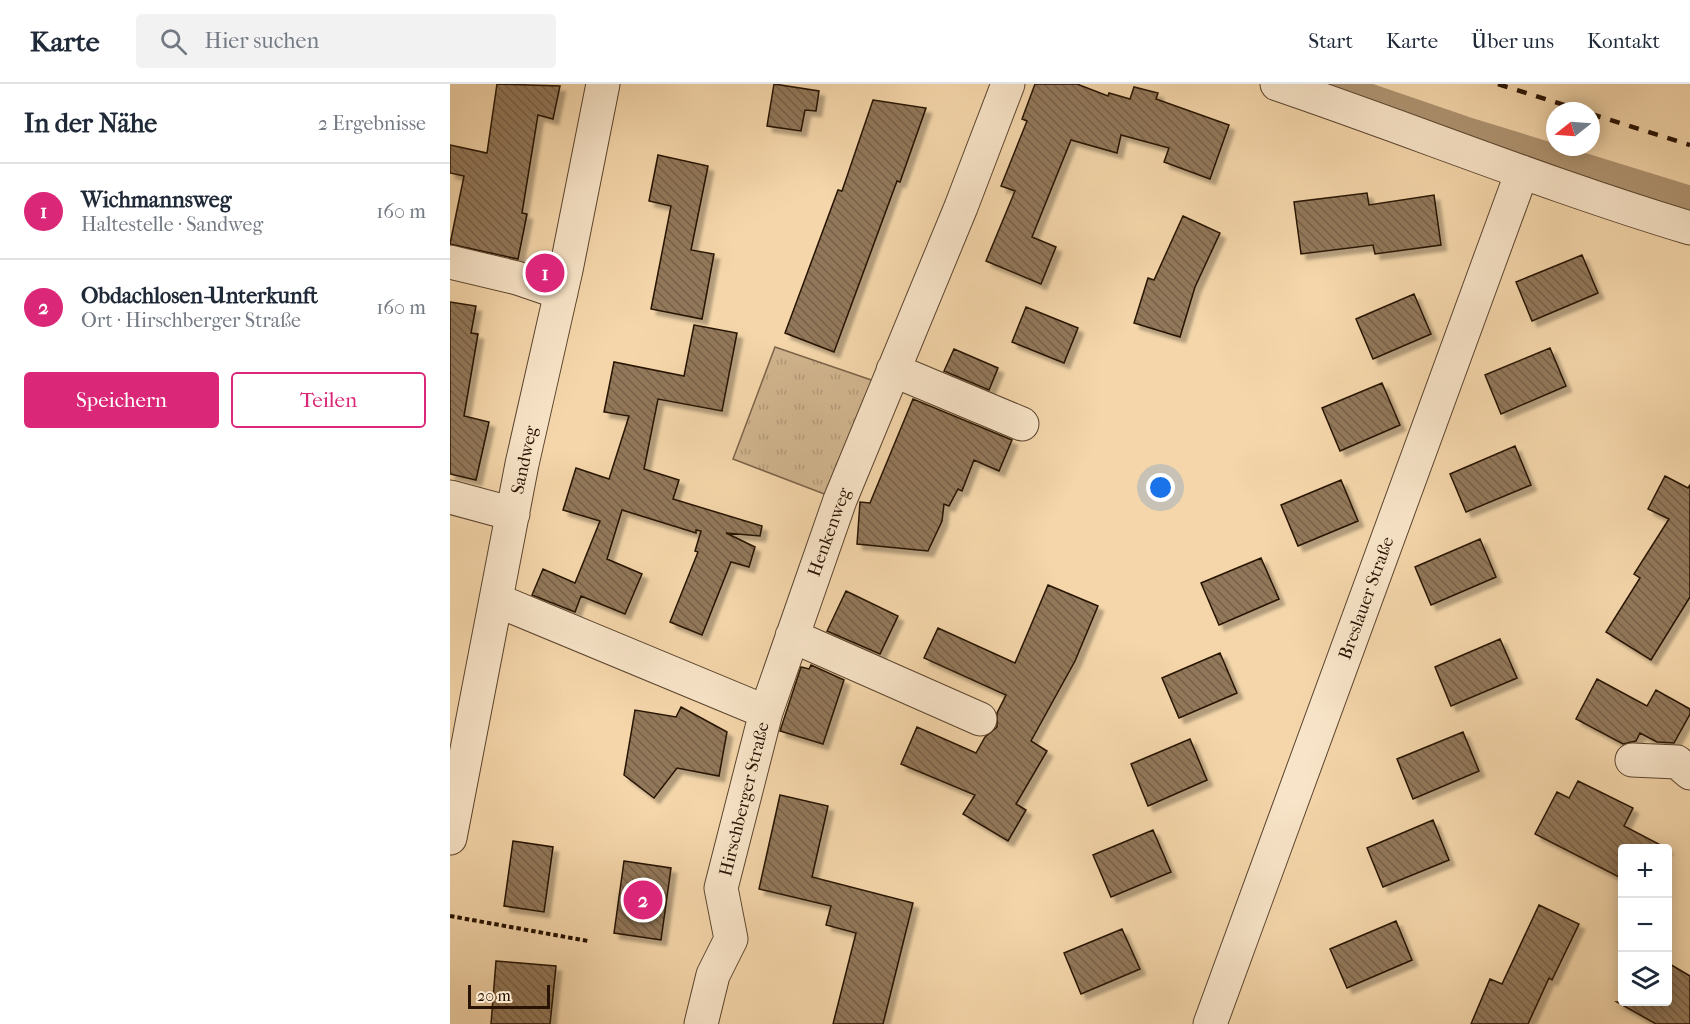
<!DOCTYPE html>
<html lang="de">
<head>
<meta charset="utf-8">
<style>
  :root { --surface:#fff; --page:#f2f2f3; --text:#1f2937; --muted:#747a83; --line:#e0e1e3; --accent:#db2777 }
  body { margin:0; font-family:"IM FELL French Canon",serif; background:var(--page); color:var(--text) }
  .controls { position:absolute; right:18px; bottom:18px; display:grid; overflow:hidden; border-radius:6px; box-shadow:0 3px 15px #0003 }
  .controls button { width:54px; height:54px; display:grid; place-items:center; padding:0; border:0; border-bottom:2px solid var(--line); background:var(--surface); color:var(--text); font:30px sans-serif }
  .compass { position:absolute; left:1096px; top:18px; width:54px; height:54px; border-radius:50%; background:var(--surface); box-shadow:0 3px 15px #0003; rotate:253deg }
  .scale { position:absolute; left:18px; bottom:15px; width:82px; box-sizing:border-box; padding-left:6px; border:3px solid #281304; border-top:0; font-size:16px; line-height:21px; white-space:nowrap; color:#281304; -webkit-text-stroke:4px #f8e4c8; paint-order:stroke }
  .you { position:absolute; left:711px; top:404px; width:21px; height:21px; margin:-15px; border:4px solid #fff; border-radius:50%; background:#1a73e8; box-shadow:0 0 0 9px #1a73e833 }
  .badge { display:grid; place-items:center; width:39px; height:39px; border-radius:50%; background:var(--accent); color:#fff; font-size:20px; font-weight:700 }
  .pin { position:absolute; translate:-50% -50%; border:3px solid #fff; box-shadow:0 2px 6px #0006 }
  .list { margin:0; padding:0; list-style:none }
  h2 { display:flex; justify-content:space-between; align-items:center; height:78px; margin:0; padding:0 24px; font-size:26px }
  h2 small { font-size:20px; font-weight:400; color:var(--muted) }
  .list li { display:grid; grid-template-columns:39px 1fr auto; gap:18px; align-items:center; box-sizing:border-box; height:96px; padding:0 24px; border-top:2px solid var(--line) }
  .list b { display:block; font-size:22px; white-space:nowrap }
  .list p { margin:0; font-size:20px; white-space:nowrap; color:var(--muted) }
  .list em { font-size:20px; font-style:normal; color:var(--muted) }
  .actions { display:flex; gap:12px; padding:18px 24px }
  .actions a { flex:1; padding:14px 0; border:2px solid var(--accent); border-radius:6px; text-align:center; font-size:21px; color:var(--accent) }
  .actions .main { background:var(--accent); color:#fff }
  .icon { flex:none; width:33px; height:33px; fill:none; stroke:currentColor; stroke-width:2; stroke-linecap:round; stroke-linejoin:round }
  .map { position:relative; flex:none; width:1240px; height:940px; overflow:hidden }
  header { display:flex; align-items:center; gap:36px; box-sizing:border-box; height:84px; padding:0 30px; background:var(--surface); border-bottom:2px solid var(--line) }
  header strong { font-size:28px }
  nav { display:flex; gap:33px; margin-inline-start:auto; font-size:21px }
  .search { width:420px; height:54px; background:var(--page); display:flex; align-items:center; gap:15px; box-sizing:border-box; padding:0 21px; border-radius:6px; color:var(--muted); font-size:22px }
  main { display:flex }
  aside { flex:1; background:var(--surface) }
  .map>svg:first-child { display:block }
  .park { fill:url(#park-tufts); stroke:#7c6449; stroke-width:1.5 }
  .lines { fill:none; stroke-linecap:round; stroke-linejoin:round }
  .canal { stroke:#af9472; stroke-width:28 }
  .building { fill:url(#building-back-hatch); stroke:#281304; stroke-width:1.5; filter:url(#shadow) }
  .minor-casing { stroke:#5b442e; stroke-width:35 }
  .path { stroke:#281304; stroke-width:4; stroke-dasharray:4.5 3; stroke-linecap:butt }
  .minor { stroke:#f8e4c8; stroke-width:33 }
  .rail { stroke:#281304; stroke-width:4.5; stroke-dasharray:10 10; stroke-linecap:butt }
  .labels { text-anchor:middle; stroke-width:4.5; stroke-linejoin:round; paint-order:stroke }
  .street-label { font-size:18px; fill:#281304; stroke:#f8e4c8 }
</style>
</head>
<body>
<header>
<strong>Karte</strong>
<div class="search"><svg class="icon" aria-label="search" viewBox="0 0 24 24"><circle cx="10" cy="10" r="6"/><path d="M15 15l6 6"/></svg>Hier suchen</div>
<nav><a>Start</a><a>Karte</a><a>Über uns</a><a>Kontakt</a></nav>
</header>
<main>
<aside>
<h2>In der Nähe<small>2 Ergebnisse</small></h2>
<ul class="list">
<li><span class="badge">1</span><div><b>Wichmannsweg</b><p>Haltestelle · Sandweg</p></div><em>160 m</em></li>
<li><span class="badge">2</span><div><b>Obdachlosen-Unterkunft</b><p>Ort · Hirschberger Straße</p></div><em>160 m</em></li>
</ul>
<div class="actions"><a class="main">Speichern</a><a>Teilen</a></div>
</aside>
<div class="map">
<svg width="1240" height="940" viewBox="0 0 1240 940">
  <defs>
    <pattern id="park-tufts" width="24" height="20" patternUnits="userSpaceOnUse" patternTransform="scale(1.5)"><rect width="24" height="20" fill="#d1b58e"/><path d="M3 7l-1-3M5 7V3M7 7l1-3M15 17l-1-3M17 17v-4M19 17l1-3" fill="none" stroke="#b39b79"/></pattern>
    <pattern id="building-back-hatch" width="6" height="6" patternUnits="userSpaceOnUse" patternTransform="scale(1.5)"><rect width="6" height="6" fill="#92785a"/><path d="M-1 5l2 2M0 0l6 6M5-1l2 2" fill="none" stroke="#776148"/></pattern>
    <filter id="shadow"><feDropShadow dx="5.5" dy="5.5" stdDeviation="1.5" flood-color="#0004"/></filter>
  </defs>
  <rect width="100%" height="100%" fill="#f4d6aa"/>
  <filter id="stains"><feTurbulence type="fractalNoise" baseFrequency=".00333" numOctaves="4"/><feColorMatrix values="0 0 0 0 .2 0 0 0 0 .09 0 0 0 0 .02 0 0 0 .5 -.17"/></filter>
  <radialGradient id="worn" r=".72"><stop offset=".6" stop-color="#630" stop-opacity="0"/><stop offset="1" stop-color="#630" stop-opacity=".3"/></radialGradient>
  <path class="park" d="M325,263L436,301L390,416L283,375Z"/>
  <g class="lines">
    <path class="canal" d="M880,0L1014,46L1240,116"/>
  </g>
  <path class="building" d="M47,0L110,2L103,35L88,31L72,129L77,130L68,175L0,160L14,92L0,89V61L37,69Z
    M324,0L369,7L366,27L355,26L351,47L317,42Z
    M585,0H627L658,12L659,9L680,15L684,3L708,9L706,15L779,41L760,95L714,78L719,64L671,51L667,69L621,56L582,153L606,163L591,200L536,177L565,107L551,102L577,37L572,35Z
    M423,16L476,24L450,98L447,97L384,268L335,249L388,106L392,107Z
    M208,71L258,82L241,166L264,170L252,235L201,225L221,122L199,117Z
    M917,109L919,121L984,111L991,161L925,170L923,161L851,170L844,118Z
    M733,132L770,149L745,203L730,253L684,239L698,194L704,196Z
    M1132,171L1148,209L1082,237L1066,198Z
    M964,210L981,250L923,275L906,235Z
    M0,218L26,222L21,249L28,250L14,332L39,338L26,396L0,390Z
    M576,223L628,244L614,279L562,258Z
    M244,241L287,249L272,327L208,315L194,385L229,396L223,415L312,442L310,452L276,449L305,463L299,483L281,478L252,551L220,538L248,468L245,467L251,447L246,446V449L172,426L157,475L192,490L175,530L131,512L125,528L82,511L93,485L125,499L150,437L113,426L126,384L159,395L179,332L154,328L164,278L234,292Z
    M1100,264L1116,302L1051,330L1035,291Z
    M504,265L548,284L539,306L494,287Z
    M932,299L950,341L890,367L872,324Z
    M463,315L562,356L549,387L524,376L512,407L508,405L499,422L494,420L492,437L478,467L407,460L410,418L420,419Z
    M1065,362L1081,401L1016,428L1000,390Z
    M1215,392L1238,404L1240,401V513L1201,576L1156,548L1190,494L1184,490L1219,435L1198,425Z
    M891,396L908,437L848,462L831,421Z
    M1030,455L1046,493L981,521L965,483Z
    M811,474L829,515L769,541L751,499Z
    M598,501L648,522L625,577L581,657L597,667L566,720L576,726L558,757L513,730L525,711L451,680L467,643L526,669L535,653L547,643V629L556,611L474,574L488,544L565,579Z
    M396,507L448,532L430,570L377,547Z
    M1050,555L1067,594L1001,622L985,583Z
    M770,569L787,609L729,634L712,594Z
    M361,581L394,596L373,660L330,647L351,583L359,585Z
    M1147,595L1197,622L1206,606L1240,625V630L1224,659L1207,658L1190,649L1186,657L1173,660L1126,635Z
    M231,623L277,648L269,692L227,684L204,714L174,691L185,626L226,633Z
    M1013,648L1029,687L963,715L947,675Z
    M740,655L757,696L698,722L681,680Z
    M1128,697L1183,724L1174,742L1218,765H1173V795L1085,750L1107,708L1119,714Z
    M330,711L378,722L362,793L463,819L433,940H383L406,849L376,841L381,822L309,805Z
    M983,736L999,776L933,803L917,764Z
    M703,746L721,788L661,813L643,771Z
    M63,757L103,763L94,828L54,822Z
    M174,777L221,784L211,856L164,849Z
    M1089,821L1129,840L1102,896L1099,894L1078,940H1021L1040,895L1052,900Z
    M946,837L962,876L897,904L880,865Z
    M672,845L690,885L631,910L614,869Z
    M46,877L106,882L100,940H41Z
    M1218,879L1240,892V940H1206L1167,918H1218Z"/>
  <g class="lines">
    <defs>
      <path id="minor" d="M827,0C965,47 1100,102 1240,144
        M0,178L67,194L111,209
        M443,286L572,340
        M0,413L63,430
        M46,516L316,628L390,416L511,123L558,0
        M342,552L530,635
        M1182,676L1227,678L1240,689
        M0,754L72,380L116,186L153,0
        M251,940L263,891L281,855L271,804L316,628
        M760,940L1072,88"/>
    </defs>
    <use href="#minor" class="minor-casing"/>
    <path class="path" d="M0,832L138,857"/>
    <use href="#minor" class="minor"/>
    <path class="rail" d="M1048,0L1133,27
      M1141,30L1240,61"/>
  </g>
  <g class="labels">
    <g class="street-label">
      <text transform="translate(74 376) rotate(-78)" y="6">Sandweg</text>
      <text transform="translate(379 448) rotate(-70)" y="6">Henkenweg</text>
      <text transform="translate(916 514) rotate(-70)" y="6">Breslauer Straße</text>
      <text transform="translate(294 715) rotate(-76)" y="6">Hirschberger Straße</text>
    </g>
  </g>
  <rect width="100%" height="100%" filter="url(#stains)"/>
  <rect width="100%" height="100%" fill="url(#worn)"/>
</svg>
<div class="controls">
<button>+</button>
<button>−</button>
<button><svg class="icon" aria-label="layers" viewBox="0 0 24 24"><path d="M12 4l9 5-9 5-9-5zM3 14l9 5 9-5"/></svg></button>
</div>
<svg class="compass" viewBox="-18 -18 36 36"><path d="M0-13l5 13h-10z" fill="#e53935"/><path d="M0 13l5-13h-10z" fill="#747a83"/></svg>
<div class="scale">20 m</div>
<div class="you"></div>
<div class="pin badge" style="left:95px;top:189px">1</div>
<div class="pin badge" style="left:193px;top:816px">2</div>
</div>
</main>
</body>
</html>
